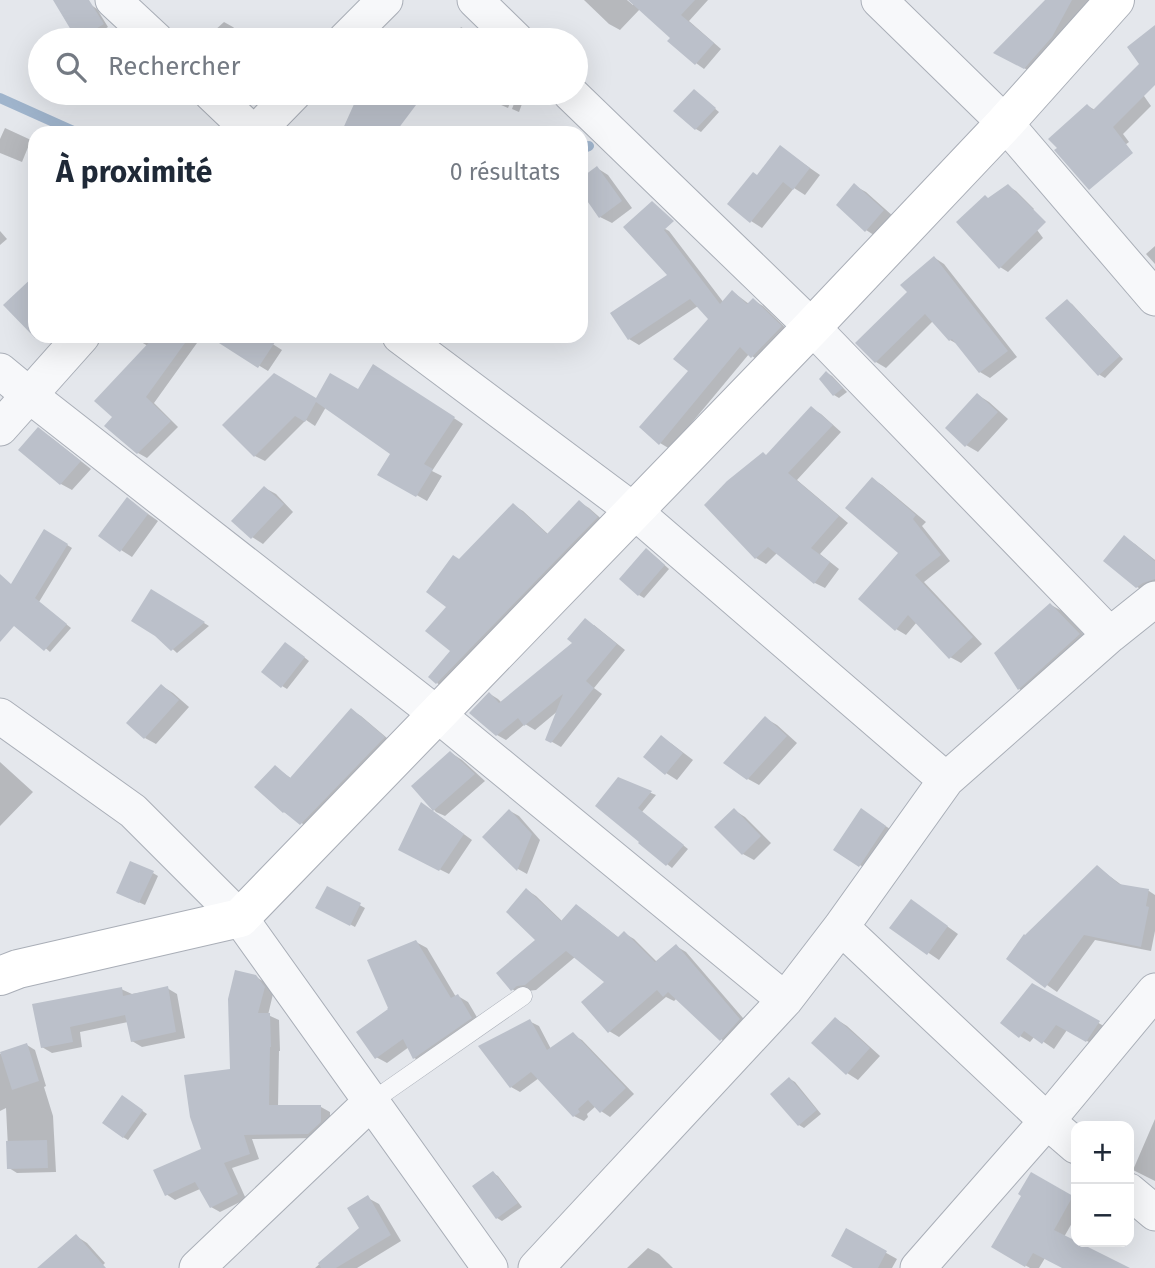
<!DOCTYPE html>
<html lang="fr">
<head>
<meta charset="utf-8">
<style>
  :root { --surface:#fff; --page:#f2f2f3; --text:#1f2937; --muted:#747a83; --line:#e0e1e3 }
  body { margin:0; font-family:"Fira Sans",sans-serif; background:var(--page); color:var(--text) }
  .controls { position:absolute; right:21px; bottom:21px; display:grid; overflow:hidden; border-radius:14px; box-shadow:0 7px 28px #0002 }
  .controls button { width:63px; height:63px; display:grid; place-items:center; padding:0; border:0; border-bottom:2px solid var(--line); background:var(--surface); color:var(--text); font:35px sans-serif }
  .list { margin:0; padding:0; list-style:none }
  h2 { display:flex; justify-content:space-between; align-items:center; height:91px; margin:0; padding:0 28px; font-size:30px }
  h2 small { font-size:23px; font-weight:400; color:var(--muted) }
  .icon { flex:none; width:38px; height:38px; fill:none; stroke:currentColor; stroke-width:2; stroke-linecap:round; stroke-linejoin:round }
  .map { position:relative; flex:none; width:1155px; height:1268px; overflow:hidden }
  .search { position:absolute; background:var(--surface); box-shadow:0 7px 28px #0002; left:28px; top:28px; width:560px; height:77px; display:flex; align-items:center; gap:18px; box-sizing:border-box; padding:0 24px; border-radius:38px; color:var(--muted); font-size:26px }
  .panel { position:absolute; background:var(--surface); box-shadow:0 7px 28px #0002; left:28px; top:126px; width:560px; height:217px; border-radius:21px }
  .map>svg:first-child { display:block }
  .shadow { fill:#0003 }
  .lines { fill:none; stroke-linecap:round; stroke-linejoin:round }
  .stream { stroke:#9fb4cc; stroke-width:10 }
  .building { fill:#bbc0ca }
  .lane-casing { stroke:#a9aeb7; stroke-width:19 }
  .street-casing { stroke:#a9aeb7; stroke-width:37 }
  .secondary-casing { stroke:#a9aeb7; stroke-width:40 }
  .lane { stroke:#f7f8fa; stroke-width:18 }
  .street { stroke:#f7f8fa; stroke-width:35 }
  .secondary { stroke:#fff; stroke-width:38 }
</style>
</head>
<body>
<div class="map">
<svg width="1155" height="1268" viewBox="0 0 1155 1268">
  <rect width="100%" height="100%" fill="#e4e7ec"/>
  <path class="shadow" d="M55,0H84L97,9L108,27L87,40H80Z
    M584,0H627L633,5L637,0H708L689,21L721,49L704,69L696,63L673,38L640,9L620,30L609,24Z
    M1047,0H1101L1035,74L996,53Z
    M224,22L233,27L247,40H204Z
    M461,27L469,32L482,40H453Z
    M1137,86L1151,106L1123,134L1129,142L1084,175L1088,106L1095,110Z
    M694,91L719,112L701,132L696,129Z
    M242,93H274L265,107Z
    M408,93H432L424,104Z
    M485,93H514L508,108L483,97Z
    M518,93H526L519,112L512,109Z
    M5,128L31,140L22,162L0,153V139Z
    M780,147L820,175L805,195L794,188L762,228L751,221L757,177Z
    M597,168L608,175L632,208L612,223L600,217L581,189V180Z
    M855,186L866,192L894,217L877,237L866,230Z
    M1008,186L1016,191L1034,209L1026,215L1043,238L1008,272L1000,267Z
    M658,225L669,231L724,303L733,292L749,304L753,300L763,306L791,333L762,363L749,354L670,449L660,443L710,319L698,306L639,345L629,339L670,275Z
    M0,231L7,239L0,245Z
    M1155,246V264L1146,254Z
    M935,258L944,264L1017,357L990,378L980,372L959,345L950,340L933,321L886,368L876,362L858,343L909,292Z
    M1067,301L1072,304L1123,359L1105,378L1100,375L1048,318Z
    M145,336H202L154,403L178,427L147,458L138,453L114,417L148,346L141,342Z
    M211,336H260L282,350L268,371Z
    M383,372L463,424L432,471L442,476L427,501L380,474L392,453L326,407L315,426L306,420L265,461L255,456L224,425L317,400L358,391Z
    M827,373L832,376L847,392L839,398L834,395Z
    M978,395L989,402L1008,419L978,452L966,445Z
    M811,408L821,414L841,432L797,480L848,523L820,554L839,569L825,588L815,583L777,553L766,564L756,558L767,456Z
    M49,436L91,469L72,490L61,484Z
    M872,479L882,485L926,522L922,526L950,561L924,582L982,644L961,663L950,657L917,622L906,635L896,629L900,553Z
    M265,488L276,494L293,512L263,544L252,537Z
    M127,499L158,521L132,557L121,550Z
    M579,502L589,508L606,523L446,689L437,683L452,651L460,561L513,505L523,511L549,535Z
    M45,531L72,548L39,602L71,628L50,652L0,608V578L13,586Z
    M1124,537L1135,544L1155,560V590L1149,593L1137,587Z
    M651,553L669,569L644,598L639,595Z
    M152,591L209,626L177,653L156,634Z
    M1051,605L1062,611L1090,641L1030,695L1019,689Z
    M594,625L625,650L594,688L602,694L561,747L547,739L559,710L535,730L525,724L506,740L497,735L490,694L498,699L502,703Z
    M291,647L309,661L287,689L282,686Z
    M162,686L173,693L189,707L156,744L145,738Z
    M351,710L361,716L394,744L311,829L284,812L275,767L292,779Z
    M765,718L777,725L797,743L759,785L748,779Z
    M661,737L672,744L693,760L677,780L666,773Z
    M451,753L462,760L485,781L445,816L436,812L413,786Z
    M0,762L33,792L0,826Z
    M619,780L656,795L642,812L688,849L672,868L640,843Z
    M734,810L745,817L771,843L754,860L743,854Z
    M510,811L519,816L540,840L527,874L518,869L485,837Z
    M435,813L472,840L449,874L409,854Z
    M872,817L896,833L871,872L836,850Z
    M1097,867L1123,886L1149,891L1155,895V931L1151,951L1095,940L1057,992L1008,958Z
    M153,873L158,876L145,905L123,895Z
    M328,888L365,908L355,927L318,907Z
    M527,890L536,896L563,922L576,906L586,912L619,938L624,933L634,939L657,962L676,946L686,952L749,1025L731,1045L721,1039L677,998L674,1001L666,997L619,1037L609,1031L606,982L575,957L536,990L528,991L522,995L512,989L538,940Z
    M912,901L958,934L939,960L892,928Z
    M416,942L427,948L456,997L458,996L468,1002L481,1024L425,1063L414,1058L409,1047L387,1063L376,1057Z
    M256,977L266,983L273,994L268,1015L279,1020L280,1051H279L278,1107H321L330,1112V1127L318,1138L252,1139L259,1159L232,1168L246,1199L220,1212L211,1207L200,1189L175,1200L166,1194L203,1150L231,1070Z
    M1032,985L1109,1029L1098,1047L1067,1030L1054,1049L1035,1036L1030,1042L1020,1036Z
    M167,988L177,994L185,1038L142,1047L132,1041L128,1022L80,1032L82,1047L52,1053L42,1047L121,989L132,994Z
    M836,1019L847,1026L880,1056L858,1080L847,1073Z
    M529,1021L539,1026L551,1049L573,1035L582,1040L634,1094L610,1117L601,1111L596,1106L587,1114L588,1117L584,1121L574,1116L539,1078L520,1092L511,1087Z
    M27,1045L35,1050L46,1086L44,1087L53,1116L56,1172L17,1173L9,1168L6,1108L0,1111V1054Z
    M790,1079L795,1082L821,1114L804,1128L799,1125Z
    M127,1100L147,1114L128,1140L123,1137Z
    M1155,1119V1181L1133,1170Z
    M493,1173L498,1176L522,1207L502,1221L497,1218Z
    M1032,1174L1076,1200V1216L1064,1237L1122,1268H1064L1045,1258L1039,1268H1030L993,1246L1024,1195Z
    M368,1198L379,1204L401,1241L357,1268H315L361,1228Z
    M847,1231L897,1259L892,1268H856Z
    M76,1236L87,1243L105,1263L100,1268H51Z
    M648,1248L659,1254L673,1268H627Z"/>
  <g class="lines">
    <path class="stream" d="M0,98L78,133
      M581,149L589,146"/>
  </g>
  <path class="building" d="M53,0H89L104,24L77,40Z
    M628,0H695L681,15L714,43L695,65L667,41L670,38Z
    M1045,0H1072L1052,37L1024,69L993,53Z
    M1155,25V85L1113,127L1133,153L1089,190L1054,150L1057,148L1048,139L1087,104L1093,110L1139,64L1127,47Z
    M694,89L716,108L695,130L673,111Z
    M359,93H425L395,133H341Z
    M780,145L810,168L793,190L783,182L750,223L727,204L753,172L757,175Z
    M597,166L622,201L599,218L581,192V178Z
    M854,183L884,210L865,232L836,205Z
    M1008,184L1046,222L999,269L956,222L985,195L988,198Z
    M652,201L674,221L664,230L720,304L732,290L747,304L753,298L782,326L751,358L740,347L659,445L639,427L688,371L673,359L708,319L690,299L628,340L610,313L667,275L623,227Z
    M934,256L1008,351L979,373L952,339L949,341L925,314L875,363L855,343L907,292L900,285Z
    M35,275V338L3,305Z
    M1067,299L1120,356L1098,376L1045,318Z
    M155,336H190L146,397L171,421L137,454L104,426L112,417L94,401Z
    M208,336H279L258,368Z
    M373,364L455,417L424,464L433,469L416,497L377,475L390,454L316,402L305,422L295,416L254,457L222,425L274,373L316,398L330,373L358,389Z
    M826,371L843,388L833,396L819,379Z
    M977,393L998,412L965,447L945,428Z
    M811,406L833,425L788,473L839,516L811,548L830,562L814,584L768,547L755,559L704,505L727,481L763,452L766,455Z
    M38,427L81,461L60,485L18,450Z
    M872,477L916,515L913,519L941,555L915,575L973,637L949,659L908,615L895,631L858,599L898,553L845,508Z
    M264,486L284,504L251,539L231,521Z
    M127,497L148,514L120,552L98,536Z
    M579,500L598,517L436,684L428,677L450,651L425,631L446,607L426,592L453,555L459,559L513,503L547,534Z
    M44,529L68,544L35,598L67,624L44,651L14,626L0,642V574L11,584Z
    M1124,535L1155,561V579L1143,583L1136,588L1103,561Z
    M646,548L665,565L638,596L619,579Z
    M151,589L205,622L171,651L155,636L131,621Z
    M1050,603L1080,634L1018,690L994,653Z
    M585,618L617,644L586,681L594,688L551,743L545,740L563,694L524,726L518,718L496,736L469,713L489,692L499,703L572,643L567,639Z
    M285,642L305,657L281,688L261,672Z
    M161,684L179,700L144,739L126,723Z
    M351,708L385,737L300,825L284,812L283,813L254,787L275,765L290,778Z
    M765,716L787,736L747,780L723,763Z
    M661,735L683,753L665,775L643,757Z
    M450,751L475,774L433,811L411,786Z
    M618,777L652,791L638,808L684,845L666,866L638,843L639,842L595,806Z
    M421,802L464,834L439,871L398,850Z
    M734,808L761,836L742,855L714,827Z
    M861,808L886,826L859,867L833,850Z
    M509,809L532,834L517,871L482,837Z
    M130,861L154,871L139,903L116,893Z
    M1097,865L1119,884L1149,889L1146,906L1149,907L1141,947L1084,935L1045,988L1006,959L1024,934L1025,935Z
    M327,886L361,903L350,926L315,908Z
    M526,888L561,921L576,904L618,937L624,931L655,962L676,944L740,1019L720,1041L668,992L663,997L657,990L608,1033L581,1002L604,982L566,951L525,985L517,986L511,991L496,973L535,940L506,912Z
    M911,899L948,926L927,955L889,928Z
    M416,940L451,998L458,994L472,1018L413,1059L403,1039L375,1059L356,1032L388,1009L387,1008H388L367,960Z
    M235,970L256,975L265,987L258,1013H270L271,1047H270L269,1105H321V1122L308,1134L244,1135L250,1154L224,1163L238,1194L210,1208L195,1182L165,1196L153,1170L201,1149L190,1117L184,1075L230,1069L228,999Z
    M1032,983L1100,1021L1086,1042L1056,1025L1042,1044L1024,1031L1019,1038L1000,1023Z
    M168,986L176,1032L131,1042L125,1015L70,1027L73,1042L41,1048L32,1004L122,987L123,996Z
    M835,1017L870,1048L846,1075L811,1043Z
    M530,1019L547,1050L573,1032L626,1088L600,1113L588,1100L578,1109L580,1112L573,1117L531,1072L510,1088L478,1046Z
    M27,1043L39,1081L12,1090L0,1052Z
    M789,1077L817,1110L798,1126L770,1094Z
    M122,1095L143,1110L123,1138L102,1123Z
    M47,1140L48,1168L7,1169L6,1141Z
    M493,1171L518,1203L496,1219L472,1186Z
    M1031,1172L1073,1196L1054,1230L1130,1268H1062L1033,1253L1025,1267L991,1247L1021,1196L1018,1194Z
    M368,1195L391,1235L336,1268H321L318,1263L359,1228L347,1208Z
    M846,1228L887,1251L878,1268H853L831,1256Z
    M76,1234L106,1268H37Z"/>
  <g class="lines">
    <defs>
      <path id="lane" d="M371,1102L523,996"/>
      <path id="street" d="M113,0L156,40
        M475,0L516,40
        M879,0L1005,123L1155,298
        M345,40L385,0
        M211,93L253,133
        M570,93L812,327L1110,635
        M255,133L294,93
        M400,336L634,511L946,780
        M0,371L29,395L438,715L785,1000
        M0,428L82,336
        M0,716L133,811L240,918L490,1268
        M841,927L1047,1121L1076,1146
        M1129,1191L1155,1213
        M197,1268L371,1102
        M536,1268L785,1000L841,927L946,780L1110,635L1155,599
        M918,1268L1047,1121L1155,991"/>
      <path id="secondary" d="M0,976L18,969L240,918L812,327L1005,123L1115,0"/>
    </defs>
    <use href="#lane" class="lane-casing"/>
    <use href="#street" class="street-casing"/>
    <use href="#secondary" class="secondary-casing"/>
    <use href="#lane" class="lane"/>
    <use href="#street" class="street"/>
    <use href="#secondary" class="secondary"/>
  </g>
</svg>
<div class="controls">
<button>+</button>
<button>−</button>
</div>
<div class="search"><svg class="icon" aria-label="search" viewBox="0 0 24 24"><circle cx="10" cy="10" r="6"/><path d="M15 15l6 6"/></svg>Rechercher</div>
<section class="panel">
<h2>À proximité<small>0 résultats</small></h2>
<ul class="list">
</ul>
</section>
</div>
</body>
</html>
